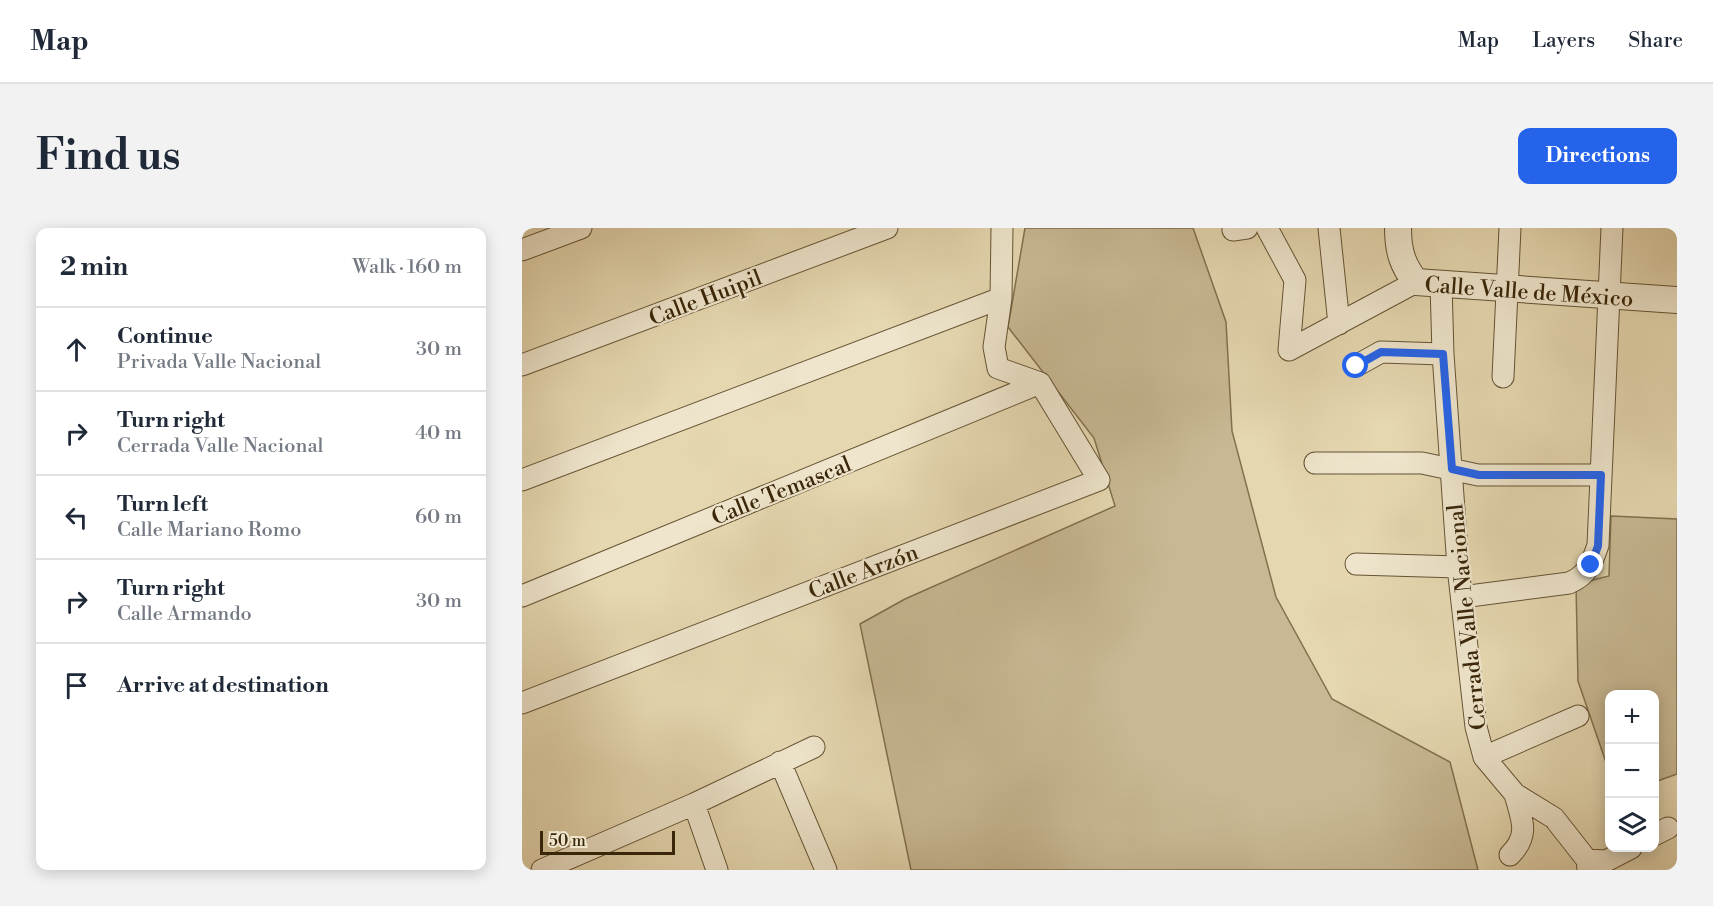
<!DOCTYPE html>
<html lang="en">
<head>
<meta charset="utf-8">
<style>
  :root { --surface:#fff; --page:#f2f2f3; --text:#1f2937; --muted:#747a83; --line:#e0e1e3; --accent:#2563eb }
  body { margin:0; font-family:"Libre Bodoni",serif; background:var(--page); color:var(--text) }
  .controls { position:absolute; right:18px; bottom:18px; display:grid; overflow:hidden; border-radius:12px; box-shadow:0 3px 15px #0003 }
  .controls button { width:54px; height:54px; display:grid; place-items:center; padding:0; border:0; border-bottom:2px solid var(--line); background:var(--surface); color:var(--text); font:30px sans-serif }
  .scale { position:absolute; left:18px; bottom:15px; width:135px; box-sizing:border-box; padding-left:6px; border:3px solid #3a2709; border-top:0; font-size:16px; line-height:21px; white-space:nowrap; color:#3a2709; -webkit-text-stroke:4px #eee5cc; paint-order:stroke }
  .stop { position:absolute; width:18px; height:18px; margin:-14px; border:4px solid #2563eb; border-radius:50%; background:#fff }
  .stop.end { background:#2563eb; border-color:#fff; box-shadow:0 2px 6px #0008 }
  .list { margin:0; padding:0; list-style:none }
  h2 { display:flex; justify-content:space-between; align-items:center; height:78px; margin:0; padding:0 24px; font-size:26px }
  h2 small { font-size:20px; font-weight:400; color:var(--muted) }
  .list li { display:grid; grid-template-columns:39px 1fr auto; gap:18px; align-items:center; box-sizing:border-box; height:84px; padding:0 24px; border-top:2px solid var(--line) }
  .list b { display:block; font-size:22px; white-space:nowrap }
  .list p { margin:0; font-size:20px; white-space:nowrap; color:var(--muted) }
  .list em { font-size:20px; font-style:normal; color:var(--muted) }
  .icon { flex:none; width:33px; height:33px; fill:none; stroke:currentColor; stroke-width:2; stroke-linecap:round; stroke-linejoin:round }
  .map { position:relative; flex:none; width:1155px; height:642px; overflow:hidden; border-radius:12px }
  header { display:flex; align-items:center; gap:36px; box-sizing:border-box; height:84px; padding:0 30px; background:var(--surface); border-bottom:2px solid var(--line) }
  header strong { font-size:28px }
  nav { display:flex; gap:33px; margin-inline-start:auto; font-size:21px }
  .intro { display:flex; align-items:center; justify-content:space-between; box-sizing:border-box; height:144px; padding:0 36px }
  h1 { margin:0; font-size:42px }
  .button { padding:15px 27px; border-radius:12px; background:var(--accent); color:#fff; font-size:21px; font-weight:700 }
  main { display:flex; gap:36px; padding:0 36px }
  aside { flex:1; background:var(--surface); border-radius:12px; box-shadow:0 3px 15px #0003 }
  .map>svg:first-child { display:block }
  .green { fill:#c8b994; stroke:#81704e; stroke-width:1.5 }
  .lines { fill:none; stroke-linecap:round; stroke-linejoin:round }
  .minor-casing { stroke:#655333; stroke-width:23 }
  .tertiary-casing { stroke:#655333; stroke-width:28 }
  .minor { stroke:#eee5cc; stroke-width:21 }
  .tertiary { stroke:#eee5cc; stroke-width:26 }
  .route { stroke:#2563eb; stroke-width:8 }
  .labels { text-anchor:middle; stroke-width:4.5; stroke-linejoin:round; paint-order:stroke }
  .street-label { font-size:22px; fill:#3a2709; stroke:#eee5cc }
</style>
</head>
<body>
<header>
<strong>Map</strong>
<nav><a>Map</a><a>Layers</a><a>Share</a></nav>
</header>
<div class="intro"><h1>Find us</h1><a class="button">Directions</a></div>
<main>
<aside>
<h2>2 min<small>Walk · 160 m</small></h2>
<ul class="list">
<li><svg class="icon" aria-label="ahead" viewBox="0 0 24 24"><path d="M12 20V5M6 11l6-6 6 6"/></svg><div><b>Continue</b><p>Privada Valle Nacional</p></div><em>30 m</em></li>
<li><svg class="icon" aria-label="right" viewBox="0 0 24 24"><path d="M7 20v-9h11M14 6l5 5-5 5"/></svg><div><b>Turn right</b><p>Cerrada Valle Nacional</p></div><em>40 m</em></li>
<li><svg class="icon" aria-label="left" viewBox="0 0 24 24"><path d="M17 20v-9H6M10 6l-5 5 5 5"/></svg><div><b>Turn left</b><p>Calle Mariano Romo</p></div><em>60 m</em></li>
<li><svg class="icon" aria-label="right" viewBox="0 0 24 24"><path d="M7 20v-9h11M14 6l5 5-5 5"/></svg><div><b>Turn right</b><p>Calle Armando</p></div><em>30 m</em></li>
<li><svg class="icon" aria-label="arrive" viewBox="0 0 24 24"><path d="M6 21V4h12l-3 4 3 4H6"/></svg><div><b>Arrive at destination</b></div></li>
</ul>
</aside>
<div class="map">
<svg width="1155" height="642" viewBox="0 0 1155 642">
  <rect width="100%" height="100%" fill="#e5d7b0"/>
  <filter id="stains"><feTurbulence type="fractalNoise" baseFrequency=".00333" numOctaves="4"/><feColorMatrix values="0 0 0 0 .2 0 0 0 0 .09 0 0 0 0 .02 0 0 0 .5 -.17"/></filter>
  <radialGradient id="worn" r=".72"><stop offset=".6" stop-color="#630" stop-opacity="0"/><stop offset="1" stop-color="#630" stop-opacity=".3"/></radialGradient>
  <path class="green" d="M503,0H671L704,94L710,203L754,369L810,471L928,534L956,642H389L338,396L383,371L593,278L572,210L486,99Z
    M1089,288L1155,291V546L1133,554L1132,466H1088L1087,543L1056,453L1054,356L1087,348Z"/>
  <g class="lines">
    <defs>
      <path id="minor" d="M480,0L479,70L472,119L476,140L518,155
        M745,0L773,52L767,122
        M807,0L817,96
        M711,2L725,0
        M0,22L59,0
        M919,56L921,126L936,339L954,499L962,529L993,566L1032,590L1065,632L1066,642
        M767,122L894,54
        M0,137L365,0
        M834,138L859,124L921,126
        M981,149L988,0
        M793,235H900L956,247H1079
        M0,252L479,70
        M834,336L936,339
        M0,368L518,155
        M940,369L1047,355C1066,347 1070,335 1076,317L1090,0
        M0,475L577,252L518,155
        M962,529L1056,488
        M258,534L304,642
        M172,576L195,642
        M1132,607L1146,600
        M988,627C1009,606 999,590 993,566
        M1065,632L1084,633L1109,620
        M20,642L172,576L292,519"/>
      <path id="tertiary" d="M876,0C876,22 880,37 894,54L1155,72"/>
    </defs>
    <use href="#minor" class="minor-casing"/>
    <use href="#tertiary" class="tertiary-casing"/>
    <use href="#minor" class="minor"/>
    <use href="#tertiary" class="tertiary"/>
  </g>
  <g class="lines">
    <path class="route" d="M834,138L859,124L921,126L930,241L957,247H1079L1076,318L1069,337"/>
  </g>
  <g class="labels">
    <g class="street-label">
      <text transform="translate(1007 63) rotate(4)" y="8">Calle Valle de México</text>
      <text transform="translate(183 69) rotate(-21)" y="8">Calle Huipil</text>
      <text transform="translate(259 262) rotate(-22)" y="8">Calle Temascal</text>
      <text transform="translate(341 343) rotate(-21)" y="8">Calle Arzón</text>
      <text transform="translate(944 389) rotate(-96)" y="8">Cerrada Valle Nacional</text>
    </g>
  </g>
  <rect width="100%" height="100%" filter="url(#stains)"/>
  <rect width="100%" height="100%" fill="url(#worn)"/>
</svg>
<div class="controls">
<button>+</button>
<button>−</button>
<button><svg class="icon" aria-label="layers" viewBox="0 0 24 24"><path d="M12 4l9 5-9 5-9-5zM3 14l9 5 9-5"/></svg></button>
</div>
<div class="scale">50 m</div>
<div class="stop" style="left:834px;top:138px"></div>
<div class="stop end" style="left:1069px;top:337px"></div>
</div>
</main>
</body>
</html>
